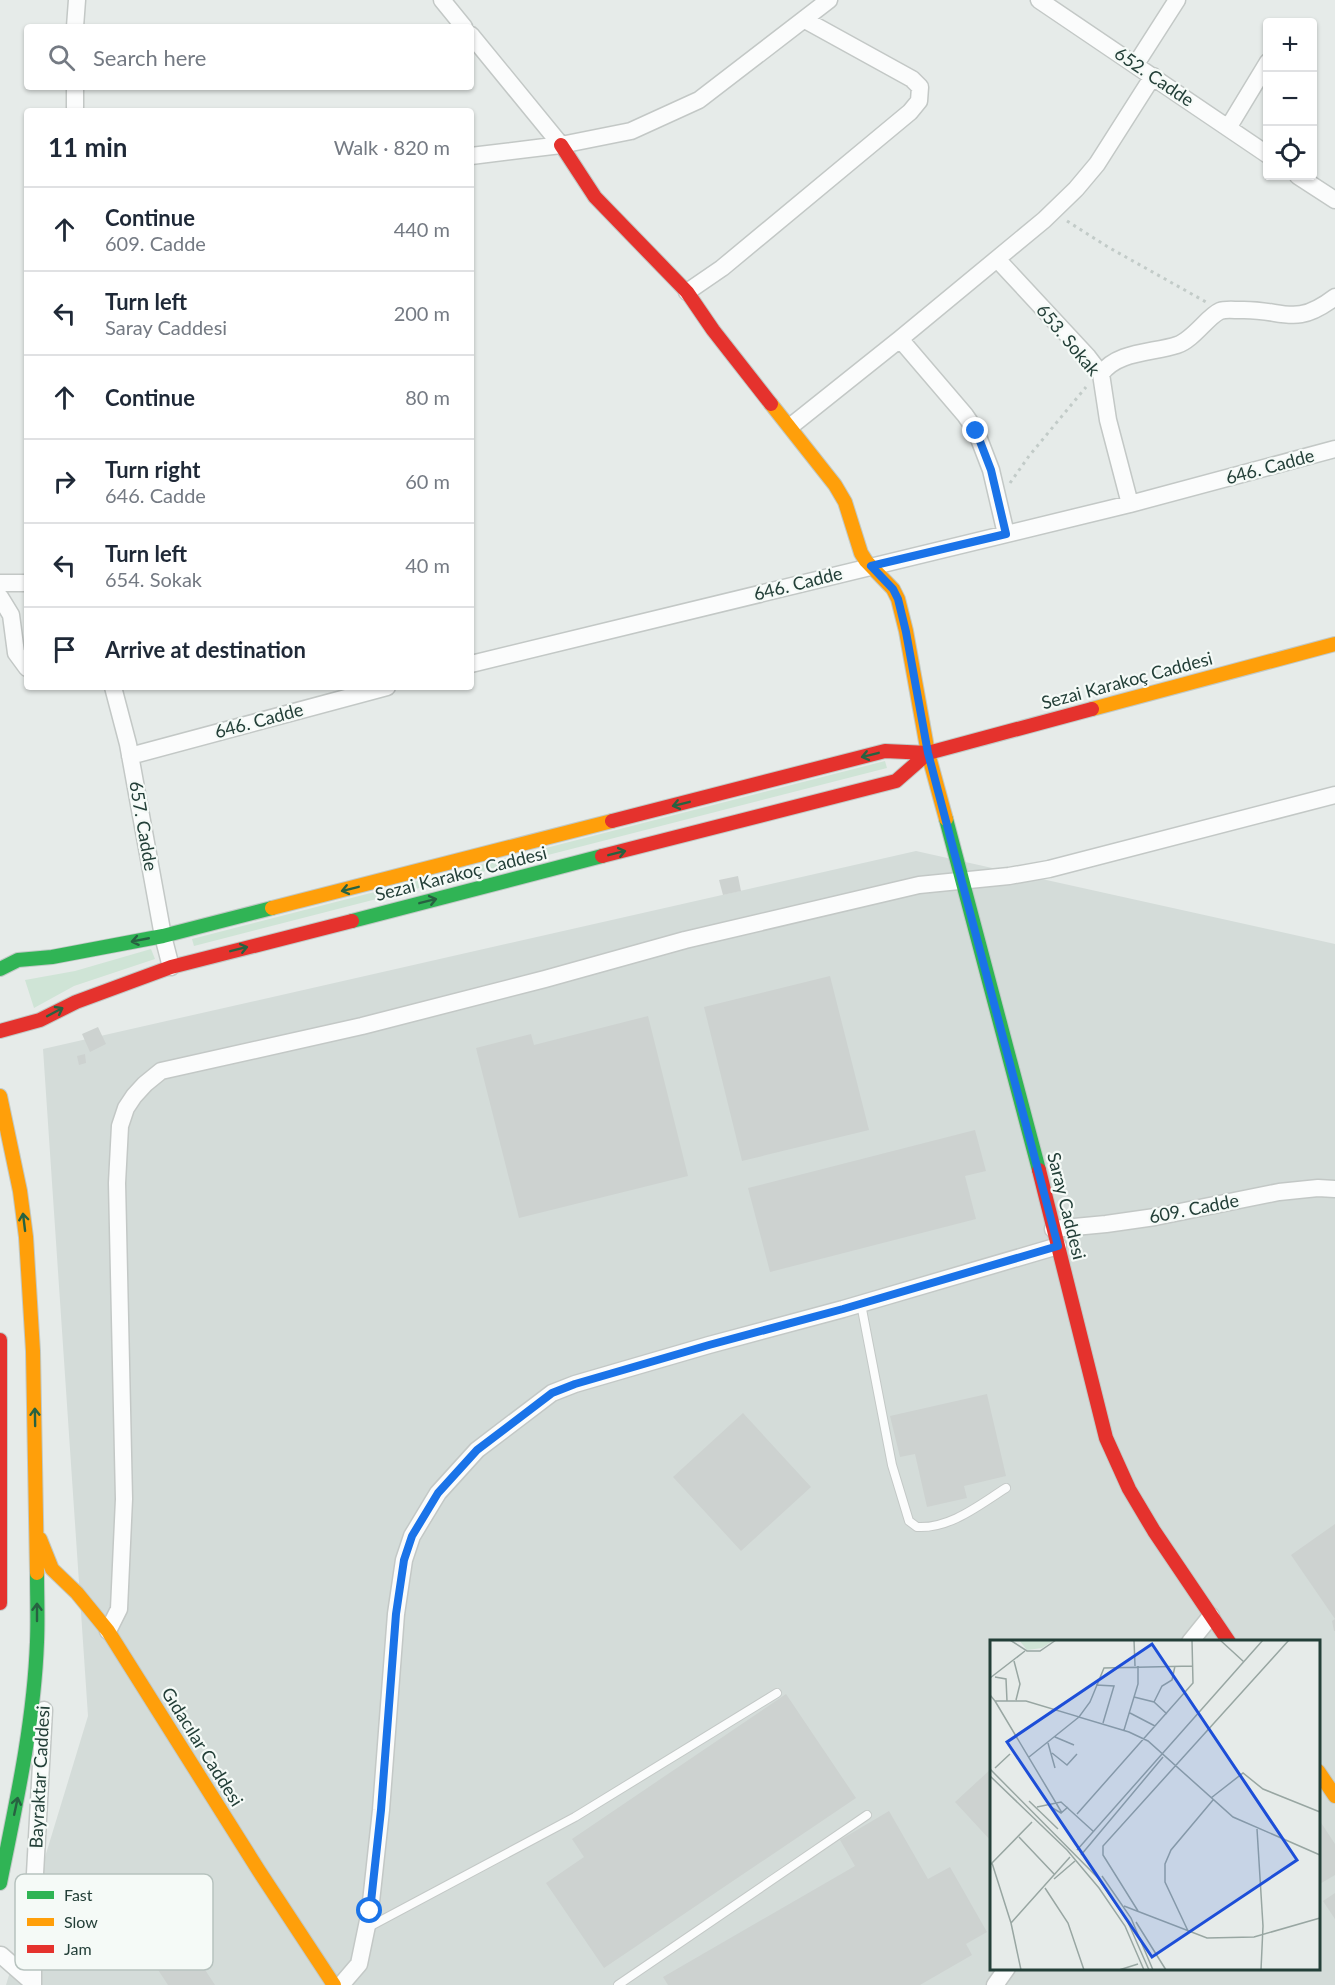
<!DOCTYPE html>
<html lang="en">
<head>
<meta charset="utf-8">
<style>
  :root { --surface:#fff; --page:#f6f6f7; --text:#1f2937; --muted:#747a83; --line:#e0e1e3 }
  body { margin:0; font-family:Lato,sans-serif; background:var(--page); color:var(--text) }
  .controls { position:absolute; right:18px; top:18px; display:grid; overflow:hidden; border-radius:6px; box-shadow:0 2px 4px #0004 }
  .controls button { width:54px; height:54px; display:grid; place-items:center; padding:0; border:0; border-bottom:2px solid var(--line); background:var(--surface); color:var(--text); font:30px sans-serif }
  .stop { position:absolute; width:18px; height:18px; margin:-14px; border:4px solid #1a73e8; border-radius:50%; background:#fff }
  .stop.end { background:#1a73e8; border-color:#fff; box-shadow:0 2px 6px #0008 }
  .list { margin:0; padding:0; list-style:none }
  h2 { display:flex; justify-content:space-between; align-items:center; height:78px; margin:0; padding:0 24px; font-size:26px }
  h2 small { font-size:20px; font-weight:400; color:var(--muted) }
  .list li { display:grid; grid-template-columns:39px 1fr auto; gap:18px; align-items:center; box-sizing:border-box; height:84px; padding:0 24px; border-top:2px solid var(--line) }
  .list b { display:block; font-size:22px; white-space:nowrap }
  .list p { margin:0; font-size:20px; white-space:nowrap; color:var(--muted) }
  .list em { font-size:20px; font-style:normal; color:var(--muted) }
  .icon { flex:none; width:33px; height:33px; fill:none; stroke:currentColor; stroke-width:2; stroke-linecap:round; stroke-linejoin:round }
  .map { position:relative; flex:none; width:1335px; height:1985px; overflow:hidden }
  .search { position:absolute; background:var(--surface); box-shadow:0 2px 4px #0004; left:24px; top:24px; width:450px; height:66px; display:flex; align-items:center; gap:15px; box-sizing:border-box; padding:0 21px; border-radius:6px; color:var(--muted); font-size:22px }
  .panel { position:absolute; background:var(--surface); box-shadow:0 2px 4px #0004; left:24px; top:108px; width:450px; height:582px; border-radius:6px }
  .map>svg:first-child { display:block }
  .built { fill:#d4dcd9; fill-rule:evenodd }
  .green { fill:#cfe4d6 }
  .building { fill:#cdd2d0 }
  .lines { fill:none; stroke-linecap:round; stroke-linejoin:round }
  .lane-casing { stroke:#c3c8c6; stroke-width:10 }
  .street-casing { stroke:#c3c8c6; stroke-width:19 }
  .fast-casing { stroke:#c1c9c6; stroke-width:16 }
  .slow-casing { stroke:#c1c9c6; stroke-width:16 }
  .jam-casing { stroke:#c1c9c6; stroke-width:16 }
  .path { stroke:#c2cbc8; stroke-width:3; stroke-dasharray:3 4.5; stroke-linecap:butt }
  .lane { stroke:#fbfcfc; stroke-width:8 }
  .street { stroke:#fbfcfc; stroke-width:16 }
  .fast { stroke:#30b455; stroke-width:14 }
  .slow { stroke:#ff9f0a; stroke-width:14 }
  .jam { stroke:#e5322d; stroke-width:14 }
  .oneway { stroke:#276241 }
  .route { stroke:#1a73e8; stroke-width:8 }
  .labels { text-anchor:middle; stroke-width:4.5; stroke-linejoin:round; paint-order:stroke }
  .street-label { font-size:18px; fill:#233f38; stroke:#f5faf7 }
  .inset-road { fill:none; stroke:#98a6a2; stroke-width:1.5 }
  .view { fill:#1d4ed8; fill-opacity:0.15; stroke:#1d4ed8; stroke-width:3 }
  .inset-edge { fill:none; stroke:#233f38; stroke-width:3 }
  .key { fill:#f5faf7; stroke:#b6c2be; stroke-width:1.5 }
  .key-label { font-size:16px; fill:#233f38 }
</style>
</head>
<body>
<div class="map">
<svg width="1335" height="1985" viewBox="0 0 1335 1985">
  <rect width="100%" height="100%" fill="#e6ebe9"/>
  <path class="built" d="M916,851L1335,944V1985H6L88,1716L43,1049ZM992,1642H1318V1968H992Z"/>
  <path class="green" d="M885,761L887,768L194,946L192,939Z
    M151,949L155,959L74,986L34,1008L25,980L75,971Z"/>
  <path class="building" d="M738,876L741,891L723,895L719,880Z
    M830,976L869,1130L742,1161L704,1007Z
    M648,1016L688,1176L519,1218L476,1048L531,1034L534,1045Z
    M98,1027L106,1044L90,1052L82,1034Z
    M85,1054L86,1063L79,1065L77,1056Z
    M975,1130L986,1171L965,1176L976,1219L770,1272L748,1188Z
    M987,1394L1006,1476L964,1486L967,1498L927,1507L915,1454L900,1457L890,1416Z
    M743,1413L811,1487L741,1551L673,1477Z
    M1335,1524V1631H1334L1332,1621L1335,1619L1291,1555Z
    M786,1694L856,1798L604,1968L546,1883L584,1857L572,1839Z
    M992,1768V1842L955,1802Z
    M889,1811L928,1879L950,1867L987,1932L966,1944L972,1955L920,1985H668L663,1977L855,1866L840,1840Z
    M1318,1818L1335,1844V1875L1318,1885Z
    M1335,1893V1919L1323,1901Z
    M166,1910L215,1985H168L133,1932Z"/>
  <g class="lines">
    <defs>
      <path id="lane" d="M861,1304L892,1465L909,1521L917,1527C950,1529 979,1505 1006,1488
        M367,1928L575,1817L777,1693
        M618,1985L867,1815"/>
      <path id="street" d="M442,0L464,27
        M1039,0L1268,155
        M75,27L77,0
        M471,35L561,145L631,131L699,100L829,0
        M1136,64L1177,0
        M75,111V87
        M1228,128L1268,62
        M471,156L561,145
        M1298,176L1335,200
        M997,259L1088,357L1101,374L1108,420L1130,504
        M687,292L722,268L910,112L919,101L920,87L912,79L805,20
        M900,339L965,415L976,431L991,470L1006,534
        M1101,374C1117,351 1153,353 1177,345C1193,340 1208,316 1220,311C1225,309 1234,310 1239,310C1283,308 1293,329 1335,297
        M791,426L900,339L1044,220L1076,189L1097,164L1153,76
        M0,583H27
        M0,597L11,615L16,653L27,668
        M471,664L1130,504L1335,449
        M113,687L128,744L163,936L171,967
        M130,756L387,687
        M1053,1229L1106,1224L1155,1217L1279,1192L1318,1188L1335,1189
        M108,1631L119,1609L124,1499L117,1183L120,1126L126,1108L134,1096L145,1084L161,1071L362,1026L545,979L685,940L919,885L1009,876L1049,869L1335,795
        M1190,1642L1211,1616
        M1,1955L33,1983
        M33,1985V1910L44,1710
        M341,1985L359,1964L370,1911L381,1810L396,1614L404,1560L412,1536L438,1493L477,1450L552,1393L575,1384L709,1345L843,1309L1058,1246
        M995,1985L1007,1968"/>
      <path id="fast" d="M946,819L1039,1170
        M352,921L602,856
        M0,969L18,960L52,957L163,936L272,908
        M0,1883C16,1804 34,1723 37,1642C38,1619 37,1596 37,1573"/>
      <path id="slow" d="M771,404L835,485L845,502L861,553L866,561L893,589L898,599L906,631L928,753L946,819
        M1092,709L1335,644
        M272,908L612,821
        M0,1096L20,1191L26,1237L33,1351L37,1573
        M40,1539L52,1569L77,1593L108,1631L259,1871L334,1985
        M1318,1771L1335,1796"/>
      <path id="jam" d="M561,145L595,197L687,292L713,330L771,404
        M612,821L885,751L928,753L1092,709
        M602,856L896,781L928,753
        M0,1031L40,1020L76,1002L171,967L352,921
        M1039,1170L1106,1438L1129,1489L1154,1531L1229,1642
        M0,1340V1603"/>
    </defs>
    <use href="#lane" class="lane-casing"/>
    <use href="#street" class="street-casing"/>
    <use href="#fast" class="fast-casing"/>
    <use href="#slow" class="slow-casing"/>
    <use href="#jam" class="jam-casing"/>
    <path class="path" d="M1067,221L1108,247L1206,302
      M1010,483L1029,456L1086,387"/>
    <use href="#lane" class="lane"/>
    <use href="#street" class="street"/>
    <use href="#fast" class="fast"/>
    <use href="#slow" class="slow"/>
    <use href="#jam" class="jam"/>
  </g>
  <defs><path id="oneway-shaft" d="M-6 0H5M1.5-3L5.5 0L1.5 3" fill="none" stroke-width="1.6" stroke-linecap="round" stroke-linejoin="round" transform="scale(1.5)"/></defs>
  <g class="oneway">
    <use href="#oneway-shaft" transform="translate(870 755) rotate(166)"/>
    <use href="#oneway-shaft" transform="translate(681 804) rotate(166)"/>
    <use href="#oneway-shaft" transform="translate(617 853) rotate(-14)"/>
    <use href="#oneway-shaft" transform="translate(350 889) rotate(166)"/>
    <use href="#oneway-shaft" transform="translate(428 901) rotate(-14)"/>
    <use href="#oneway-shaft" transform="translate(140 940) rotate(169)"/>
    <use href="#oneway-shaft" transform="translate(239 949) rotate(-14)"/>
    <use href="#oneway-shaft" transform="translate(55 1012) rotate(-28)"/>
    <use href="#oneway-shaft" transform="translate(24 1222) rotate(-97)"/>
    <use href="#oneway-shaft" transform="translate(35 1417) rotate(-91)"/>
    <use href="#oneway-shaft" transform="translate(37 1612) rotate(-90)"/>
    <use href="#oneway-shaft" transform="translate(16 1806) rotate(-78)"/>
  </g>
  <g class="lines">
    <path class="route" d="M370,1911L381,1810L396,1614L404,1560L412,1536L438,1493L477,1450L552,1393L575,1384L709,1345L843,1309L1058,1246L928,753L906,632L898,599L893,589L871,566L1006,534L991,470L976,431"/>
  </g>
  <g class="labels">
    <g class="street-label">
      <text transform="translate(1154 77) rotate(34)" y="6">652. Cadde</text>
      <text transform="translate(1068 340) rotate(50)" y="6">653. Sokak</text>
      <text transform="translate(1270 467) rotate(-15)" y="6">646. Cadde</text>
      <text transform="translate(798 584) rotate(-14)" y="6">646. Cadde</text>
      <text transform="translate(1127 681) rotate(-15)" y="6">Sezai Karakoç Caddesi</text>
      <text transform="translate(259 721) rotate(-15)" y="6">646. Cadde</text>
      <text transform="translate(143 826) rotate(80)" y="6">657. Cadde</text>
      <text transform="translate(461 874) rotate(-14)" y="6">Sezai Karakoç Caddesi</text>
      <text transform="translate(1066 1206) rotate(76)" y="6">Saray Caddesi</text>
      <text transform="translate(1194 1209) rotate(-11)" y="6">609. Cadde</text>
      <text transform="translate(202 1747) rotate(58)" y="6">Gıdacılar Caddesi</text>
      <text transform="translate(40 1777) rotate(-87)" y="6">Bayraktar Caddesi</text>
    </g>
  </g>
  <g transform="translate(990 1640)">
    <rect width="330" height="330" fill="#e6ebe9"/>
    <path d="M29,0H64L52,8L37,10Z" fill="#cfe4d6"/>
    <path class="inset-road" d="M20,0L37,11H50L66,0M144,0L145,26M230,0L254,22M24,21L30,44L26,60M5,37L16,39L17,61M0,38L35,11M106,45L124,46L113,83M0,55L5,61H36L89,77L100,62L114,28L203,26M144,57L164,62L177,74M5,61L72,173M164,62L172,46L182,40L185,26M140,73L165,86M134,90L148,44V26M65,97L84,105M58,103L65,128M62,113L77,125L87,114M39,117L89,77L139,92L158,101L243,177L330,215M5,128L20,114M0,129L108,238L137,280L159,330M0,136L77,210L109,248L135,286L154,330M221,158L253,133L273,149L330,172M39,161L68,189M59,166L71,173L78,167M47,167L71,162L104,192M87,174L203,43L202,0M267,189L273,286L271,330M29,197L65,235M87,210L273,0M91,215L173,117M2,223L21,283L80,217M0,225L42,182M112,236L141,278L163,330M64,239L85,221M55,248L78,283L94,330M134,266L217,298L264,297L330,278M148,271L113,215V206L299,0M146,282L176,330M21,283L31,330M199,293L175,242V224L181,210L223,160M129,330L148,324"/>
    <path class="view" d="M162,4L307,220L162,317L17,102Z"/>
    <rect width="330" height="330" class="inset-edge"/>
  </g>
  <rect x="15" y="1874" width="198" height="96" rx="9" class="key"/>
  <rect x="27" y="1891" width="27" height="8" fill="#30b455"/>
  <rect x="27" y="1918" width="27" height="8" fill="#ff9f0a"/>
  <rect x="27" y="1945" width="27" height="8" fill="#e5322d"/>
  <g class="key-label">
    <text x="64" y="1901">Fast</text>
    <text x="64" y="1928">Slow</text>
    <text x="64" y="1955">Jam</text>
  </g>
</svg>
<div class="controls">
<button>+</button>
<button>−</button>
<button><svg class="icon" aria-label="locate" viewBox="0 0 24 24"><circle cx="12" cy="12" r="6"/><path d="M12 2v4M12 18v4M2 12h4M18 12h4"/></svg></button>
</div>
<div class="stop" style="left:370px;top:1911px"></div>
<div class="stop end" style="left:976px;top:431px"></div>
<div class="search"><svg class="icon" aria-label="search" viewBox="0 0 24 24"><circle cx="10" cy="10" r="6"/><path d="M15 15l6 6"/></svg>Search here</div>
<section class="panel">
<h2>11 min<small>Walk · 820 m</small></h2>
<ul class="list">
<li><svg class="icon" aria-label="ahead" viewBox="0 0 24 24"><path d="M12 20V5M6 11l6-6 6 6"/></svg><div><b>Continue</b><p>609. Cadde</p></div><em>440 m</em></li>
<li><svg class="icon" aria-label="left" viewBox="0 0 24 24"><path d="M17 20v-9H6M10 6l-5 5 5 5"/></svg><div><b>Turn left</b><p>Saray Caddesi</p></div><em>200 m</em></li>
<li><svg class="icon" aria-label="ahead" viewBox="0 0 24 24"><path d="M12 20V5M6 11l6-6 6 6"/></svg><div><b>Continue</b></div><em>80 m</em></li>
<li><svg class="icon" aria-label="right" viewBox="0 0 24 24"><path d="M7 20v-9h11M14 6l5 5-5 5"/></svg><div><b>Turn right</b><p>646. Cadde</p></div><em>60 m</em></li>
<li><svg class="icon" aria-label="left" viewBox="0 0 24 24"><path d="M17 20v-9H6M10 6l-5 5 5 5"/></svg><div><b>Turn left</b><p>654. Sokak</p></div><em>40 m</em></li>
<li><svg class="icon" aria-label="arrive" viewBox="0 0 24 24"><path d="M6 21V4h12l-3 4 3 4H6"/></svg><div><b>Arrive at destination</b></div></li>
</ul>
</section>
</div>
</body>
</html>
